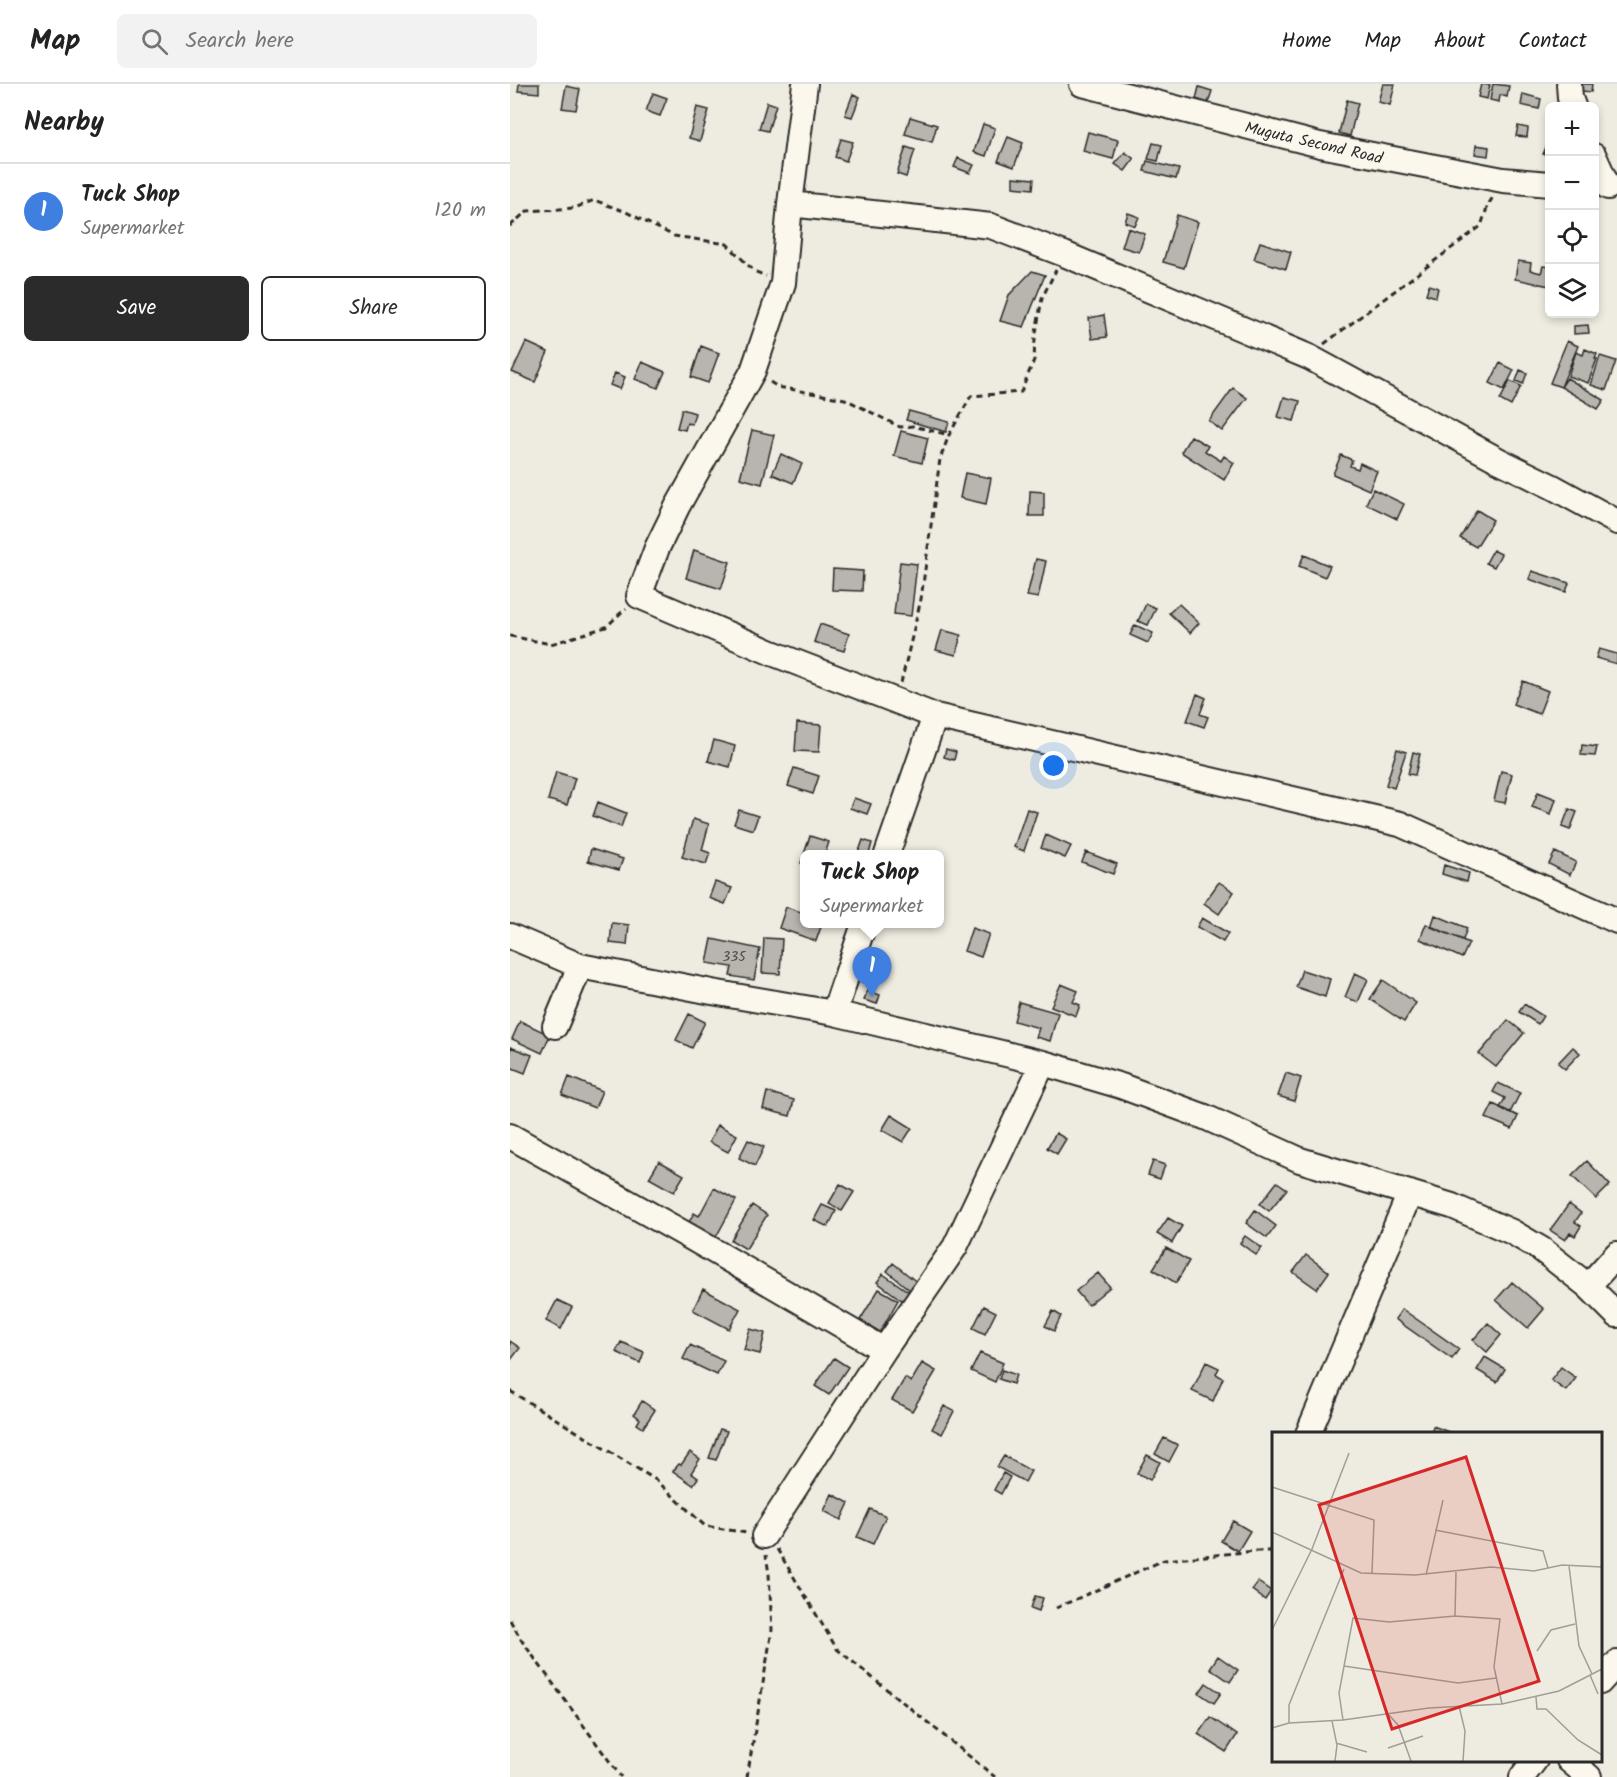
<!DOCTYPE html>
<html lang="en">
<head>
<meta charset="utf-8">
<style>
  :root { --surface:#fff; --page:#f2f2f2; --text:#222; --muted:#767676; --line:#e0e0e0; --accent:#2b2b2b }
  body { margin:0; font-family:Kalam,sans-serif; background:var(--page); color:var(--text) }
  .controls { position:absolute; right:18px; top:18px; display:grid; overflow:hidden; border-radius:9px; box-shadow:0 3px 9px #0003 }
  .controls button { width:54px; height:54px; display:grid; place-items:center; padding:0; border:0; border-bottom:2px solid var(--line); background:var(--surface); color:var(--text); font:30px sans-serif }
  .you { position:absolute; left:544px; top:682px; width:21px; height:21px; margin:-15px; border:4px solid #fff; border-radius:50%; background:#1a73e8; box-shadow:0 0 0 9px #1a73e833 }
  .badge { display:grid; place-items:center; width:39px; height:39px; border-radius:50%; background:var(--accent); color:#fff; font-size:20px; font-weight:700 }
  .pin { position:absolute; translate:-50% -50px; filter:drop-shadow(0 2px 3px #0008) }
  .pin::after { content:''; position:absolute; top:32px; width:21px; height:18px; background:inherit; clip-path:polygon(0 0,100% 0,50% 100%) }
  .popup { position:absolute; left:290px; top:766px; width:144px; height:78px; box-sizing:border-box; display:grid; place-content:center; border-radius:9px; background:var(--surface); filter:drop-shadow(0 2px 4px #0005); font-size:20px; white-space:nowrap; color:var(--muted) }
  .popup b { font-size:22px; color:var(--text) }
  .popup::after { content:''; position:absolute; left:50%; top:100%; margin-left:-12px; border:12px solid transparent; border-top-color:var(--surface) }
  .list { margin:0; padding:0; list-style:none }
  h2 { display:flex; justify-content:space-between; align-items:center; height:78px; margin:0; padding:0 24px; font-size:26px }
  h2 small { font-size:20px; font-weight:400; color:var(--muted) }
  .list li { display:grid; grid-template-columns:39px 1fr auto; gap:18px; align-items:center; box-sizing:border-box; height:96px; padding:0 24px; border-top:2px solid var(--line) }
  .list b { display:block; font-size:22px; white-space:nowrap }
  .list p { margin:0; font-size:20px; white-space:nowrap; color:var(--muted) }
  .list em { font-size:20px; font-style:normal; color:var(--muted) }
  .actions { display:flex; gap:12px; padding:18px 24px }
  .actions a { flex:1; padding:14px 0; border:2px solid var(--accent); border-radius:9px; text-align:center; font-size:21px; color:var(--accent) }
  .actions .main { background:var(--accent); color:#fff }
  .icon { flex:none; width:33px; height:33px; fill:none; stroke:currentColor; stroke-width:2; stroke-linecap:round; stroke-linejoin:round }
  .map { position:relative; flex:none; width:1107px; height:1693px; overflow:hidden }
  header { display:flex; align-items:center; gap:36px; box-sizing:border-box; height:84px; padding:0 30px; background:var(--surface); border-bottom:2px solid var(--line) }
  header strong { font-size:28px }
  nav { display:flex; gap:33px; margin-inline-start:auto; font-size:21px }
  .search { width:420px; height:54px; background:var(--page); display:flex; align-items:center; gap:15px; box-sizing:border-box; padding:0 21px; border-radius:9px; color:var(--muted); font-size:22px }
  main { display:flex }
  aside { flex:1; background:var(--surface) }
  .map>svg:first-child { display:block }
  .building { fill:#b8b5ae; stroke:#2b2b2b; stroke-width:1.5 }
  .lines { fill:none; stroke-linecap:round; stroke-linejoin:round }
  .minor-casing { stroke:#2b2b2b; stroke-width:28 }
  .path { stroke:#2b2b2b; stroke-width:3; stroke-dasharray:6 4.5; stroke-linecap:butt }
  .minor { stroke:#fbf7ec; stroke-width:24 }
  .labels { text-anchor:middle; stroke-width:4.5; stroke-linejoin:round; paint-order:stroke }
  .number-label { font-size:14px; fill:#4e4e4c }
  .street-label { font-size:16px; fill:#2b2b2b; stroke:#fbf7ec }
  .inset-road { fill:none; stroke:#a09e98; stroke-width:1.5 }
  .view { fill:#d62828; fill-opacity:0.15; stroke:#d62828; stroke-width:3 }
  .inset-edge { fill:none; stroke:#2b2b2b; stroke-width:3 }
</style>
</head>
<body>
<header>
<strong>Map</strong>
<div class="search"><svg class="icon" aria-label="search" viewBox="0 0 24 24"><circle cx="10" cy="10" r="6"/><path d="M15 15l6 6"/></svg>Search here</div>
<nav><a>Home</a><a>Map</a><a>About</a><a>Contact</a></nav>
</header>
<main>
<aside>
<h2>Nearby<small></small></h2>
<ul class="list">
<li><span class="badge" style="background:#3f7fe0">1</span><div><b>Tuck Shop</b><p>Supermarket</p></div><em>120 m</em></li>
</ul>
<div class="actions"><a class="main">Save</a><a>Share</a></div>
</aside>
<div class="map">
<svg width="1107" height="1693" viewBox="0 0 1107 1693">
  <rect width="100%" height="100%" fill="#eeebe0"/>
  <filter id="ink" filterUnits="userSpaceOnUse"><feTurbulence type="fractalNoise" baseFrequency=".0167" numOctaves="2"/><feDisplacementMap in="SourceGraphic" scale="12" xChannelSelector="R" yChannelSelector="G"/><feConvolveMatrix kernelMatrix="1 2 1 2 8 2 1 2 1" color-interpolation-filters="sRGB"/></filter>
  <g filter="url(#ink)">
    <path class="building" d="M9,0H29V9L8,7Z
      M873,0H885L880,21L868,18Z
      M971,0L980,1L977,15L968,13Z
      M983,0L999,2L997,13L990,11L989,18L980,16Z
      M1072,0H1082L1081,8L1072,7Z
      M56,2L70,5L66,26L52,24Z
      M689,3L702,7L698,19L686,15Z
      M143,9L157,14L150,32L136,27Z
      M343,10L350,13L342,33L335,31Z
      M1013,10L1031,15L1029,25L1011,21Z
      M837,16L848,19L840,52L829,49Z
      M257,18L266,21L258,47L249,45Z
      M187,23L199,26L190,57L179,54Z
      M400,33L427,41L422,58L395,50Z
      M473,40L485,44L476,72L464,68Z
      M1008,42L1018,44L1017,53L1006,52Z
      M578,48L608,56L603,75L573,67Z
      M498,53L513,59L504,83L488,77Z
      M1040,54V73L1033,70Z
      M331,55L343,58L336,77L325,73Z
      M643,59L652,61L648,77L638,75Z
      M966,61L979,63L978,72L965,70Z
      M396,63L405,66L396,93L387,90Z
      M615,68L624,75L615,87L605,80Z
      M448,74L464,81L460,89L444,83Z
      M637,77L669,85L666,95L634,87Z
      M503,93L524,95L523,105L503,103Z
      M618,129L629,133L625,142L615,138Z
      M667,131L688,138L674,184L653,178Z
      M618,144L635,150L629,168L612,163Z
      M750,158L781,168L776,185L744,175Z
      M1008,177L1021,179L1020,186L1031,189L1033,182L1040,183V202L1005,195Z
      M522,187L535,191L514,243L490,237L499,211Z
      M919,201L928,204L926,213L916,210Z
      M594,231L597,253L582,255L579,234Z
      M1078,241L1079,249L1064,250V242Z
      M1057,257L1068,262L1051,303L1040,299Z
      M16,258L38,268L25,298L2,288Z
      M191,262L209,269L198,299L181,293Z
      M1075,265L1087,270L1085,275H1087L1078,299L1058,292L1066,268L1073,271Z
      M1090,272L1106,277L1096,306L1081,301Z
      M132,278L155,288L148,304L125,295Z
      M990,279L1004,286L994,306L980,299Z
      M1010,286L1017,289L1013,300L1006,297Z
      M105,289L115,293L110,305L100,301Z
      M1057,294L1094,316L1088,325L1051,303Z
      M1000,297L1011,302L1001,322L990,316Z
      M723,304L737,314L712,347L699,337Z
      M774,313L790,317L784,337L768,333Z
      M172,325L185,329L182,340L177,339L175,346L167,344Z
      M399,327L439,338L436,348L396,336Z
      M242,346L264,351L252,400L230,394Z
      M391,347L418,354L412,379L384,372Z
      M681,352L698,362L695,367L711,377L714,372L724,379L714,396L671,368Z
      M271,370L292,380L283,399L262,390Z
      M831,371L842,376L840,382L848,385L850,379L867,387L859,406L823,390Z
      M455,389L481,394L476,420L450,414Z
      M863,405L894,420L887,435L856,420Z
      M520,407L534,408V432H519Z
      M967,426L983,436L966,463L950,454Z
      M184,466L220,478L211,505L176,494Z
      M983,466L991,470L984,483L976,479Z
      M794,471L820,482L815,493L789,482Z
      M526,475L536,477L528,514L517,512Z
      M390,478L407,480L401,532L384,530Z
      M323,485L353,487L352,507L322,506Z
      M1022,487L1059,499L1056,508L1019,495Z
      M636,520L646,524L638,541L628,537Z
      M669,520L689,539L680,549L659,529Z
      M310,540L339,550L334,567L304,558Z
      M625,541L643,549L638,559L620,551Z
      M432,546L451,551L446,571L426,566Z
      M1089,565L1107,570V580L1086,574Z
      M1013,597L1038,607L1029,630L1003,620Z
      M687,610L696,614L690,630L698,633L694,643L677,637Z
      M287,639L311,641L309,668L285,667Z
      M204,656L225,662L220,683L198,677Z
      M1072,661L1087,663L1085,672L1071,671Z
      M436,665L446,668L444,676L434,673Z
      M887,665L896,668L884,704L876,701Z
      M903,668L910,670L905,691L898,690Z
      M284,684L309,692L303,710L278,702Z
      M991,687L1002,690L995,719L984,717Z
      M46,688L65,694L57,721L38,716Z
      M1028,708L1046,715L1041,730L1022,723Z
      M344,714L361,720L357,730L340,724Z
      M88,718L116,729L111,743L83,732Z
      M517,725L527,728L514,767L504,763Z
      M1059,725L1067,728L1060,746L1052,743Z
      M229,726L248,732L243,746L224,740Z
      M183,735L199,740L192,766L200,769L196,780L172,773Z
      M536,751L561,762L555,774L531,764Z
      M300,752L319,758L315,770H294V780L291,779Z
      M353,756L362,759L359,770H348Z
      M81,765L113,775L109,786L78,777Z
      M576,768L607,780L603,790L572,778Z
      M1045,768L1066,778L1060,791L1039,780Z
      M934,781L959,789L957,798L932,790Z
      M205,798L222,804L215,820L199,814Z
      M709,798L724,808L709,830L694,819Z
      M276,823L294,829V840H312L306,857L269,844Z
      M925,831L957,844L953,856L921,843Z
      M692,834L718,849L713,858L687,843Z
      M102,839L119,841L117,861L100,859Z
      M916,840L959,859L952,874L910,855Z
      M462,844L479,850L471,873L454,867Z
      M254,854L272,855L270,890L252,889Z
      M202,855L250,865L244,896L220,892L222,883L197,879Z
      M792,886L820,895L815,913L786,903Z
      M845,889L858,895L848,918L835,913Z
      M873,896L906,919L894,938L860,915Z
      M551,900L568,907L563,918L570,921L566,932L541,922Z
      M357,907L370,911L367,920L354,916Z
      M509,918L548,929L540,957L526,953L529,944L504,937Z
      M1014,920L1033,932L1028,940L1009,928Z
      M179,930L195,938L182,964L166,956Z
      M998,936L1014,949L986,983L969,970Z
      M10,937L40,951L32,969L2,955Z
      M0,963L22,971L15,989L0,983Z
      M1063,963L1070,969L1055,985L1048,979Z
      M776,989L791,994L784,1017L768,1012Z
      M59,993L92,1007L85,1024L52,1011Z
      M988,999L1010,1009L1000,1029L990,1024L995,1014L983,1008Z
      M257,1008L284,1016L280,1032L253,1025Z
      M983,1020L1008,1032L1002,1045L976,1034Z
      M381,1031L402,1044L393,1058L372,1046Z
      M208,1041L227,1051L218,1068L199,1058Z
      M546,1049L556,1055L547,1070L537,1064Z
      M238,1056L254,1063L245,1082L229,1074Z
      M149,1077L174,1091L164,1108L139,1094Z
      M643,1077L655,1081L650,1095L638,1091Z
      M1077,1077L1100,1101L1086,1115L1062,1092Z
      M767,1098L777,1105L759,1127L750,1120Z
      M330,1100L344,1108L332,1127L319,1119Z
      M204,1104L226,1116L205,1155L178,1140L184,1129L189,1132Z
      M1059,1120L1071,1129L1065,1138L1071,1142L1065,1152L1060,1149L1055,1156L1040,1146Z
      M242,1121L257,1131L236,1165L221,1156Z
      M312,1121L326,1127L318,1143L304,1136Z
      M745,1126L766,1142L757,1154L736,1139Z
      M658,1134L672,1142L662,1159L647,1150Z
      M735,1152L752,1164L746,1171L730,1159Z
      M656,1164L679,1177L666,1199L643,1185Z
      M796,1171L819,1188L807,1205L783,1188Z
      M383,1179L408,1199L401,1207L377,1187Z
      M588,1189L600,1203L578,1221L566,1207Z
      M373,1190L399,1208L393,1217L367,1198Z
      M1002,1198L1034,1225L1018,1244L986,1216Z
      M193,1205L230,1225L219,1245L183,1226Z
      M369,1205L388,1216L370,1248L350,1236Z
      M47,1216L62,1223L51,1245L36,1237Z
      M474,1222L486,1228L475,1250L463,1244Z
      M892,1225L949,1265L942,1275L885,1235Z
      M543,1227L551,1232L544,1247L535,1242Z
      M978,1239L991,1251L977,1268L963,1256Z
      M240,1245L255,1249L250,1270L234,1266Z
      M0,1257L10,1264L0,1277Z
      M111,1258L134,1268L130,1279L106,1268Z
      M180,1261L214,1277L207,1291L173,1275Z
      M470,1269L493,1279L485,1298L461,1287Z
      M975,1273L995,1285L987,1298L967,1286Z
      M324,1274L338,1283L319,1311L305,1302Z
      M696,1278L709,1284L706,1290L713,1294L703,1317L682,1307Z
      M412,1279L426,1287L402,1327L382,1316L395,1294L401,1298Z
      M1051,1283L1066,1294L1056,1307L1041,1296Z
      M492,1286L506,1291L503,1300L489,1295Z
      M132,1317L145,1326L133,1344L127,1340L130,1335L124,1330Z
      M434,1322L444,1327L432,1350L422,1345Z
      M923,1342L939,1348V1350H921Z
      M210,1345L217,1347L206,1376L199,1374Z
      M654,1354L668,1361L659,1378L645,1370Z
      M180,1368L190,1375L181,1389L188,1394L183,1401L163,1387L169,1380L171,1381Z
      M637,1371L650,1378L640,1396L627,1389Z
      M494,1372L521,1387L515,1398L487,1383Z
      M493,1389L500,1393L491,1410L484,1406Z
      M322,1410L339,1419L331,1436L314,1427Z
      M360,1425L376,1432L363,1460L347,1453Z
      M723,1437L740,1447L728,1467L711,1457Z
      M748,1498L761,1507L755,1516L742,1506Z
      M525,1512L533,1514L529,1527L521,1524Z
      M708,1572L728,1586L720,1598L700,1584Z
      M696,1599L711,1609L704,1619L689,1609Z
      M700,1633L727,1651L716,1668L688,1650Z"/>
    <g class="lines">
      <defs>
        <path id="minor" d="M295,0L280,120L273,199L243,287L167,423L147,464L129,512L262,569L425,632L890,740L1107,837
          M572,0L810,61L993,96L1040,100
          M1059,0L1060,14L1063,22
          M1084,72L1098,103
          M280,120L481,142L554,170L799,273L990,377L1043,403L1107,438
          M377,770L425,632
          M0,852L70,882L202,908L324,929L533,979L611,1002L695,1033L790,1076L942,1122L1002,1148L1031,1165L1078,1202L1107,1231
          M324,929L354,840
          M45,942L70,882
          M0,1052L180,1153L374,1266
          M1078,1202L1107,1170
          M798,1350L900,1109
          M254,1452L374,1266L445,1163L533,979
          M1090,1598L1107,1579
          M1059,1676L1079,1693
          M1012,1693L1025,1676"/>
      </defs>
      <use href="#minor" class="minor-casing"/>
      <path class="path" d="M0,142L17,127L65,124L84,116L116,128L164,152L217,160L244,187L256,192
        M814,260L971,142L978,121L983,113
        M260,298L268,303L335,315L390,343L403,342L439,351
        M0,552L41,560L96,543L116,524
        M391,599L411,515L430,375L439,351L461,312L511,308L524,276L525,255L532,214L546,186
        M0,1307L146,1396L195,1442L237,1449
        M267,1465L327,1565L485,1693
        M546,1524L654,1476L746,1467H764
        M0,1536L12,1557L111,1693
        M237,1693L262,1546L259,1490L256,1471"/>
      <use href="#minor" class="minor"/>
    </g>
  </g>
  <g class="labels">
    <g class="number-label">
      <text x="224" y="877">335</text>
    </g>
    <g class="street-label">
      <text transform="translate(804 58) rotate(13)" y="6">Muguta Second Road</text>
    </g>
  </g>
  <g transform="translate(762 1348)">
    <rect width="330" height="330" fill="#eeebe0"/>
    <path class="inset-road" d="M0,55L102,88L100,141M163,98L271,119L276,136M0,100L89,141L143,143L219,135L262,139L290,133L330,135M297,134L307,214L320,242M154,143L171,68M183,184L184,140M0,198L40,117L77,21M265,219L279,198L303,192M72,234L186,251L224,246M318,243L326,262M264,265L265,277H274L306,308L330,323M187,274L193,299L191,329M117,283L126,293L139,329M71,288L67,261L81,186L117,190L183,184L228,187L222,235L230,272M60,289L65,313L63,329M17,291V273L72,137M0,296L17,291L71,288L157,276L230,272L287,259L330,237M64,311L95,320M116,316L151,304"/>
    <path class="view" d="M194,25L267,249L120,297L47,73Z"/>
    <rect width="330" height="330" class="inset-edge"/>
  </g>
</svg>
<div class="controls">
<button>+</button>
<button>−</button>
<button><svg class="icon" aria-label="locate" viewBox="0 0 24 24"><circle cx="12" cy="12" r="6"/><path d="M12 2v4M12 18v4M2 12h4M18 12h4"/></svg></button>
<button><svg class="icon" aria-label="layers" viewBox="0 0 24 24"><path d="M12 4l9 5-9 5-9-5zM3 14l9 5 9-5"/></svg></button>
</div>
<div class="you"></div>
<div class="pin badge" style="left:362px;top:913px;background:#3f7fe0">1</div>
<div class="popup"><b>Tuck Shop</b>Supermarket</div>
</div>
</main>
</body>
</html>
